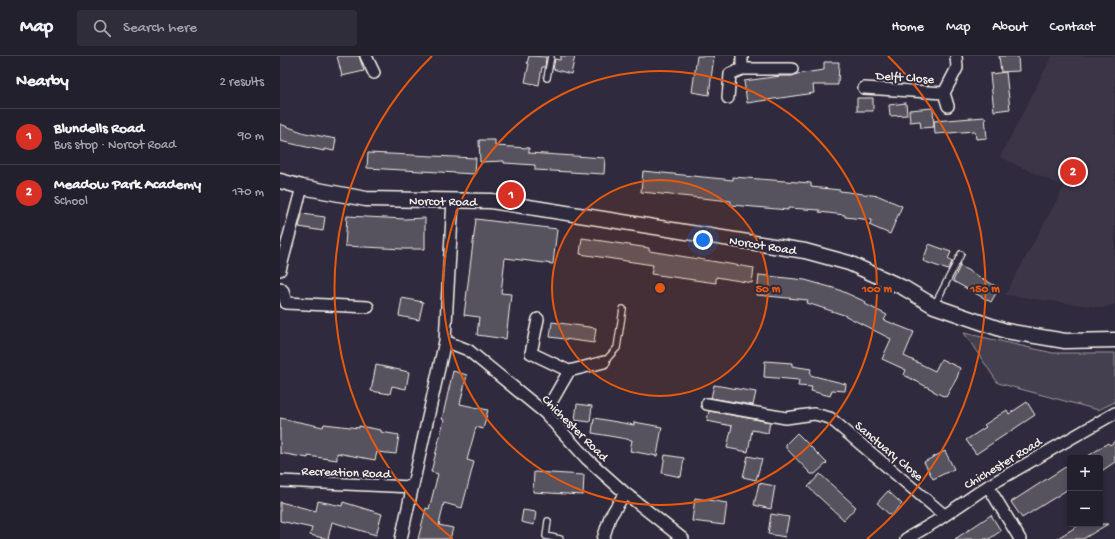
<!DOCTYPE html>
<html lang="en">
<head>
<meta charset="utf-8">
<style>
  :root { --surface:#23202e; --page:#2f2d3a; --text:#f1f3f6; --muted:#a3a3aa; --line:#403e4a; --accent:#d93025 }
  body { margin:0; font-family:"Gochi Hand",sans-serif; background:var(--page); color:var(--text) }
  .controls { position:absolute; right:12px; bottom:12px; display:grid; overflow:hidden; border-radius:4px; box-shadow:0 2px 6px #0003 }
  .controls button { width:36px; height:36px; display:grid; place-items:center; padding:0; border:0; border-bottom:1px solid var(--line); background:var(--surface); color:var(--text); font:20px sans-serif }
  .you { position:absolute; left:423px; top:184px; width:14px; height:14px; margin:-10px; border:3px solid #fff; border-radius:50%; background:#1a73e8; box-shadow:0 0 0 6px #1a73e833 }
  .badge { display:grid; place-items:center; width:26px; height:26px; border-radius:50%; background:var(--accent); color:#fff; font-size:13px; font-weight:700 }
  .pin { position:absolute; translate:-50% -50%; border:2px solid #fff; box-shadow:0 1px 4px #0006 }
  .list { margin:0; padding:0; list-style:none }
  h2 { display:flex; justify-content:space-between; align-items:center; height:52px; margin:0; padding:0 16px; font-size:17px }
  h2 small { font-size:13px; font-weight:400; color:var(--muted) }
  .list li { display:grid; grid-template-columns:26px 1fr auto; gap:12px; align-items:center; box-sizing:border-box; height:56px; padding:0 16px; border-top:1px solid var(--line) }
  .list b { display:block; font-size:15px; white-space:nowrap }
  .list p { margin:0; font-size:13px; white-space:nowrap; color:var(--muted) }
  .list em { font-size:13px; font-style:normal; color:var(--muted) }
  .icon { flex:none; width:22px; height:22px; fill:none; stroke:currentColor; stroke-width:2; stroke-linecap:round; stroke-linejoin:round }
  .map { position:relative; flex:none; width:835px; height:483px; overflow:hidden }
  header { display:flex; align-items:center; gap:24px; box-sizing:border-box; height:56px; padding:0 20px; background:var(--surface); border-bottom:1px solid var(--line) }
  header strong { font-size:19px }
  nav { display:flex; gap:22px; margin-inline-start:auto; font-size:14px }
  .search { width:280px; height:36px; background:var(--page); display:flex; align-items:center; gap:10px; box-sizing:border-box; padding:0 14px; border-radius:4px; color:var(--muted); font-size:15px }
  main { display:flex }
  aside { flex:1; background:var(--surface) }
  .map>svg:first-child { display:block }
  .built { fill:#3b3647 }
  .green { fill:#454050; stroke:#9c989c }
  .building { fill:#56525f; stroke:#f4f1e8 }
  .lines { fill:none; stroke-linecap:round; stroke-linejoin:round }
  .service-casing { stroke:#f4f1e8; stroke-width:8 }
  .minor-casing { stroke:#f4f1e8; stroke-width:14 }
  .tertiary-casing { stroke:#f4f1e8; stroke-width:17 }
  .service { stroke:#2f2a3d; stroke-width:5.5 }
  .minor { stroke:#2f2a3d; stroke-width:11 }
  .tertiary { stroke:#2f2a3d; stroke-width:14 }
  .ring { fill:none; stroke:#e8590c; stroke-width:2 }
  .labels { text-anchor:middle; stroke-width:4; stroke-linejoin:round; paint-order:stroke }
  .street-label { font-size:13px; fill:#f4f1e8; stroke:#2f2a3d }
  .centre { fill:#e8590c; stroke:#2f2a3d; stroke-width:2 }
  .ring-label { font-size:12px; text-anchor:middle; font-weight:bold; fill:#e8590c; stroke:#2f2a3d; stroke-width:4; stroke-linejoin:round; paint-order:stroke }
</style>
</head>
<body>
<header>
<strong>Map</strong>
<div class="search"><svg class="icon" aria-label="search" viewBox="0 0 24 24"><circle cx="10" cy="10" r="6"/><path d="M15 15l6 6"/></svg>Search here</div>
<nav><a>Home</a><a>Map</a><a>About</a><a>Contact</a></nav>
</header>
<main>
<aside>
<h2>Nearby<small>2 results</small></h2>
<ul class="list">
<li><span class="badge">1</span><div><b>Blundells Road</b><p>Bus stop · Norcot Road</p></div><em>90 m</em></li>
<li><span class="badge">2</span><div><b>Meadow Park Academy</b><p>School</p></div><em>170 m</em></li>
</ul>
</aside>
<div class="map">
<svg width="835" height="483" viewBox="0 0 835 483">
  <rect width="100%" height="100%" fill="#2f2a3d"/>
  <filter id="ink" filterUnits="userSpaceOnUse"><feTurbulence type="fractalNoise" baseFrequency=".025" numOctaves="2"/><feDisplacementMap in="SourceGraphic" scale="8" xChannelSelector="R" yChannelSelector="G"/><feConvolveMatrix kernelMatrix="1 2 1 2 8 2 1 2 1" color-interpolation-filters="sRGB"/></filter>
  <g filter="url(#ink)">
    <path class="built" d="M772,0H835V248L823,252L725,239L784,131L720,101Z"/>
    <path class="green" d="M684,277L773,297H835V346L818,354L718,327Z"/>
    <path class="building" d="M57,0H79L84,15L62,20Z
      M249,0L266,1L265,11H262L259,29L245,26L249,8L247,7Z
      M281,0H295L291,18L273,13L275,3L280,4Z
      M417,0H434L429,39L412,36Z
      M719,0H738L739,15L721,16Z
      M544,6H559L558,29H533L534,37L467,47L464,25L501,20H512L517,18L544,14Z
      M726,16L730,53L714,55L710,18Z
      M577,42H593V55H577Z
      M626,47L627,59L610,60L609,49Z
      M653,52L654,71L641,72L640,65L630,66L629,54Z
      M705,61L707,82L696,83L695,75L655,78L654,65Z
      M0,68L25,77L56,83L54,95L44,93V95L0,85Z
      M199,84H215V90L249,92V97L325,102L324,118L255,114V109L224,107V105L200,106Z
      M88,97L196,102L195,118L87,112Z
      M363,115L453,124V121L531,127V131L560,134V135L599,140L622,150L610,178L589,169L592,164L565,161V159L539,156L540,154L508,152V154L451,149V145L361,136Z
      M22,158L45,161L43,175L19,171Z
      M67,160L125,163L145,162V193H123L65,190Z
      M196,163L277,173L273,208L225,202L221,237L231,238L226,283L197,279L199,261L184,259Z
      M302,182L369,192V195L474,212L472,227L436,221V227L371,218L373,209L300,198Z
      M649,188L671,196L668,203L672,206L668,214L643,205Z
      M680,210L719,232L711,246L673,225Z
      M479,219L525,224L557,233L586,246L585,248L607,259L604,264L634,276L624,300L655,315L661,303L680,312L677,322L666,341L659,338L653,335V334L624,319L626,314L602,303L611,283L564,259L527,247L528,244L477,239Z
      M122,242L143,246L139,264L119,260Z
      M272,266L316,272L314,287L270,281Z
      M485,305L512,307V310L531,313L530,319L566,328L565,335L552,334L550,340L531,335L532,331L518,330L519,324L484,321Z
      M96,309L129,316L126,333L112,330L110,338L91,335Z
      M173,315L187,319L180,348L208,354L203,373L196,371L187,404L194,406L182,452L164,447L159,469L173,472L170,483H138L146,452L149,453L158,418L151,416L164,364L162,363Z
      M434,329L476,336L473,349L431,342Z
      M747,346L755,359L696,398L686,384L706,371L704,369L727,354L729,358Z
      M297,348L312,350L310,366L295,364Z
      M429,355L490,366L488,377L472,374L468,396L447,392L452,370L427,365Z
      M0,362L43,371L44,368L79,372V370L101,374V376L119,379L116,398L97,396L95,404L57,397V404L28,400V402L0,397Z
      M314,362L354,369V366L382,371L377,400L350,395L352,384L312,377Z
      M517,377L547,407L535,418H531L506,392V388Z
      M835,385V406L820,416V402H805L828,387L830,389Z
      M665,395L674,413L653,423L644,406Z
      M385,399L404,402L401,421L382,417Z
      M468,400L482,403L476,424L463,421Z
      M790,408V432L742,462L731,446Z
      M254,416L304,419L303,439L253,436Z
      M540,418L576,451L564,464L528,431Z
      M479,427L495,430L491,453L474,449Z
      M608,435L622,448L611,460L597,447Z
      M415,442L447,447L444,469L412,465Z
      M38,445L62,450L63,446L102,458L96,479L52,466L48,483L30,479L32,472L0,465V446L36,455Z
      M243,454L256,456L254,469L241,466Z
      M491,458L509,461L505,481L488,478Z
      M711,459L721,475L709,483H675Z
      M801,468H828L803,483H776Z"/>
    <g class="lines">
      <defs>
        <path id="service" d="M267,22L271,0
          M654,250L681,198
          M324,306L337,292L343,253
          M268,465L266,480L280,483"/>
        <path id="minor" d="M86,0L94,17
          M462,0V13
          M584,32L664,37L677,12L676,0
          M664,37L668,50
          M448,42L450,18L462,13H512
          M0,214L22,131
          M0,232L3,235L6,247L88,251
          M258,263L251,297L289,315L265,357
          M165,285L188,294L265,357L307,403L345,437L403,483
          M289,315L324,306
          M427,348L506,362L534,358L550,362L664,459
          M0,425L132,431
          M708,430L740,483
          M121,483L165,285L173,144
          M323,483L330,461L345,437
          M626,483L655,466L708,430L835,357"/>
        <path id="tertiary" d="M0,125L22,131L86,143L211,145L525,195L569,207L624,232L654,250L726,275L785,285L835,284"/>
      </defs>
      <use href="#service" class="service-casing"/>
      <use href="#minor" class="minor-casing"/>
      <use href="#tertiary" class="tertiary-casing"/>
      <use href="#service" class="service"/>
      <use href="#minor" class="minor"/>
      <use href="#tertiary" class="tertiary"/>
    </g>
  </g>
  <circle cx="380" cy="232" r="108" fill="#e8590c" fill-opacity=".12"/>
  <g class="ring">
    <circle cx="380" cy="232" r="108"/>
    <circle cx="380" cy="232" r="217"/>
    <path d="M173 483A325 325 0 0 1 152 0M608 0A325 325 0 0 1 587 483"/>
  </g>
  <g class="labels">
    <g class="street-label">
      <text transform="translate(625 20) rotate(4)" y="5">Delft Close</text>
      <text transform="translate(163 144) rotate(1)" y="5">Norcot Road</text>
      <text transform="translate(483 188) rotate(9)" y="5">Norcot Road</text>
      <text transform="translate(296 371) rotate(45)" y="5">Chichester Road</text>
      <text transform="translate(610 394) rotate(40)" y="5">Sanctuary Close</text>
      <text transform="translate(722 406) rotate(-31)" y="5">Chichester Road</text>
      <text transform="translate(66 415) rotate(2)" y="5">Recreation Road</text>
    </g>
  </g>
  <circle cx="380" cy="232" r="6" class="centre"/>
  <g class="ring-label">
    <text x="488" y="236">50 m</text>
    <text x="597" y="236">100 m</text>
    <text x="705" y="236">150 m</text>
  </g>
</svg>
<div class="controls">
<button>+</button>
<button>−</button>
</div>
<div class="you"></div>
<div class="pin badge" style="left:231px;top:139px">1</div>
<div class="pin badge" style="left:793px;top:116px">2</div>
</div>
</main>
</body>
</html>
